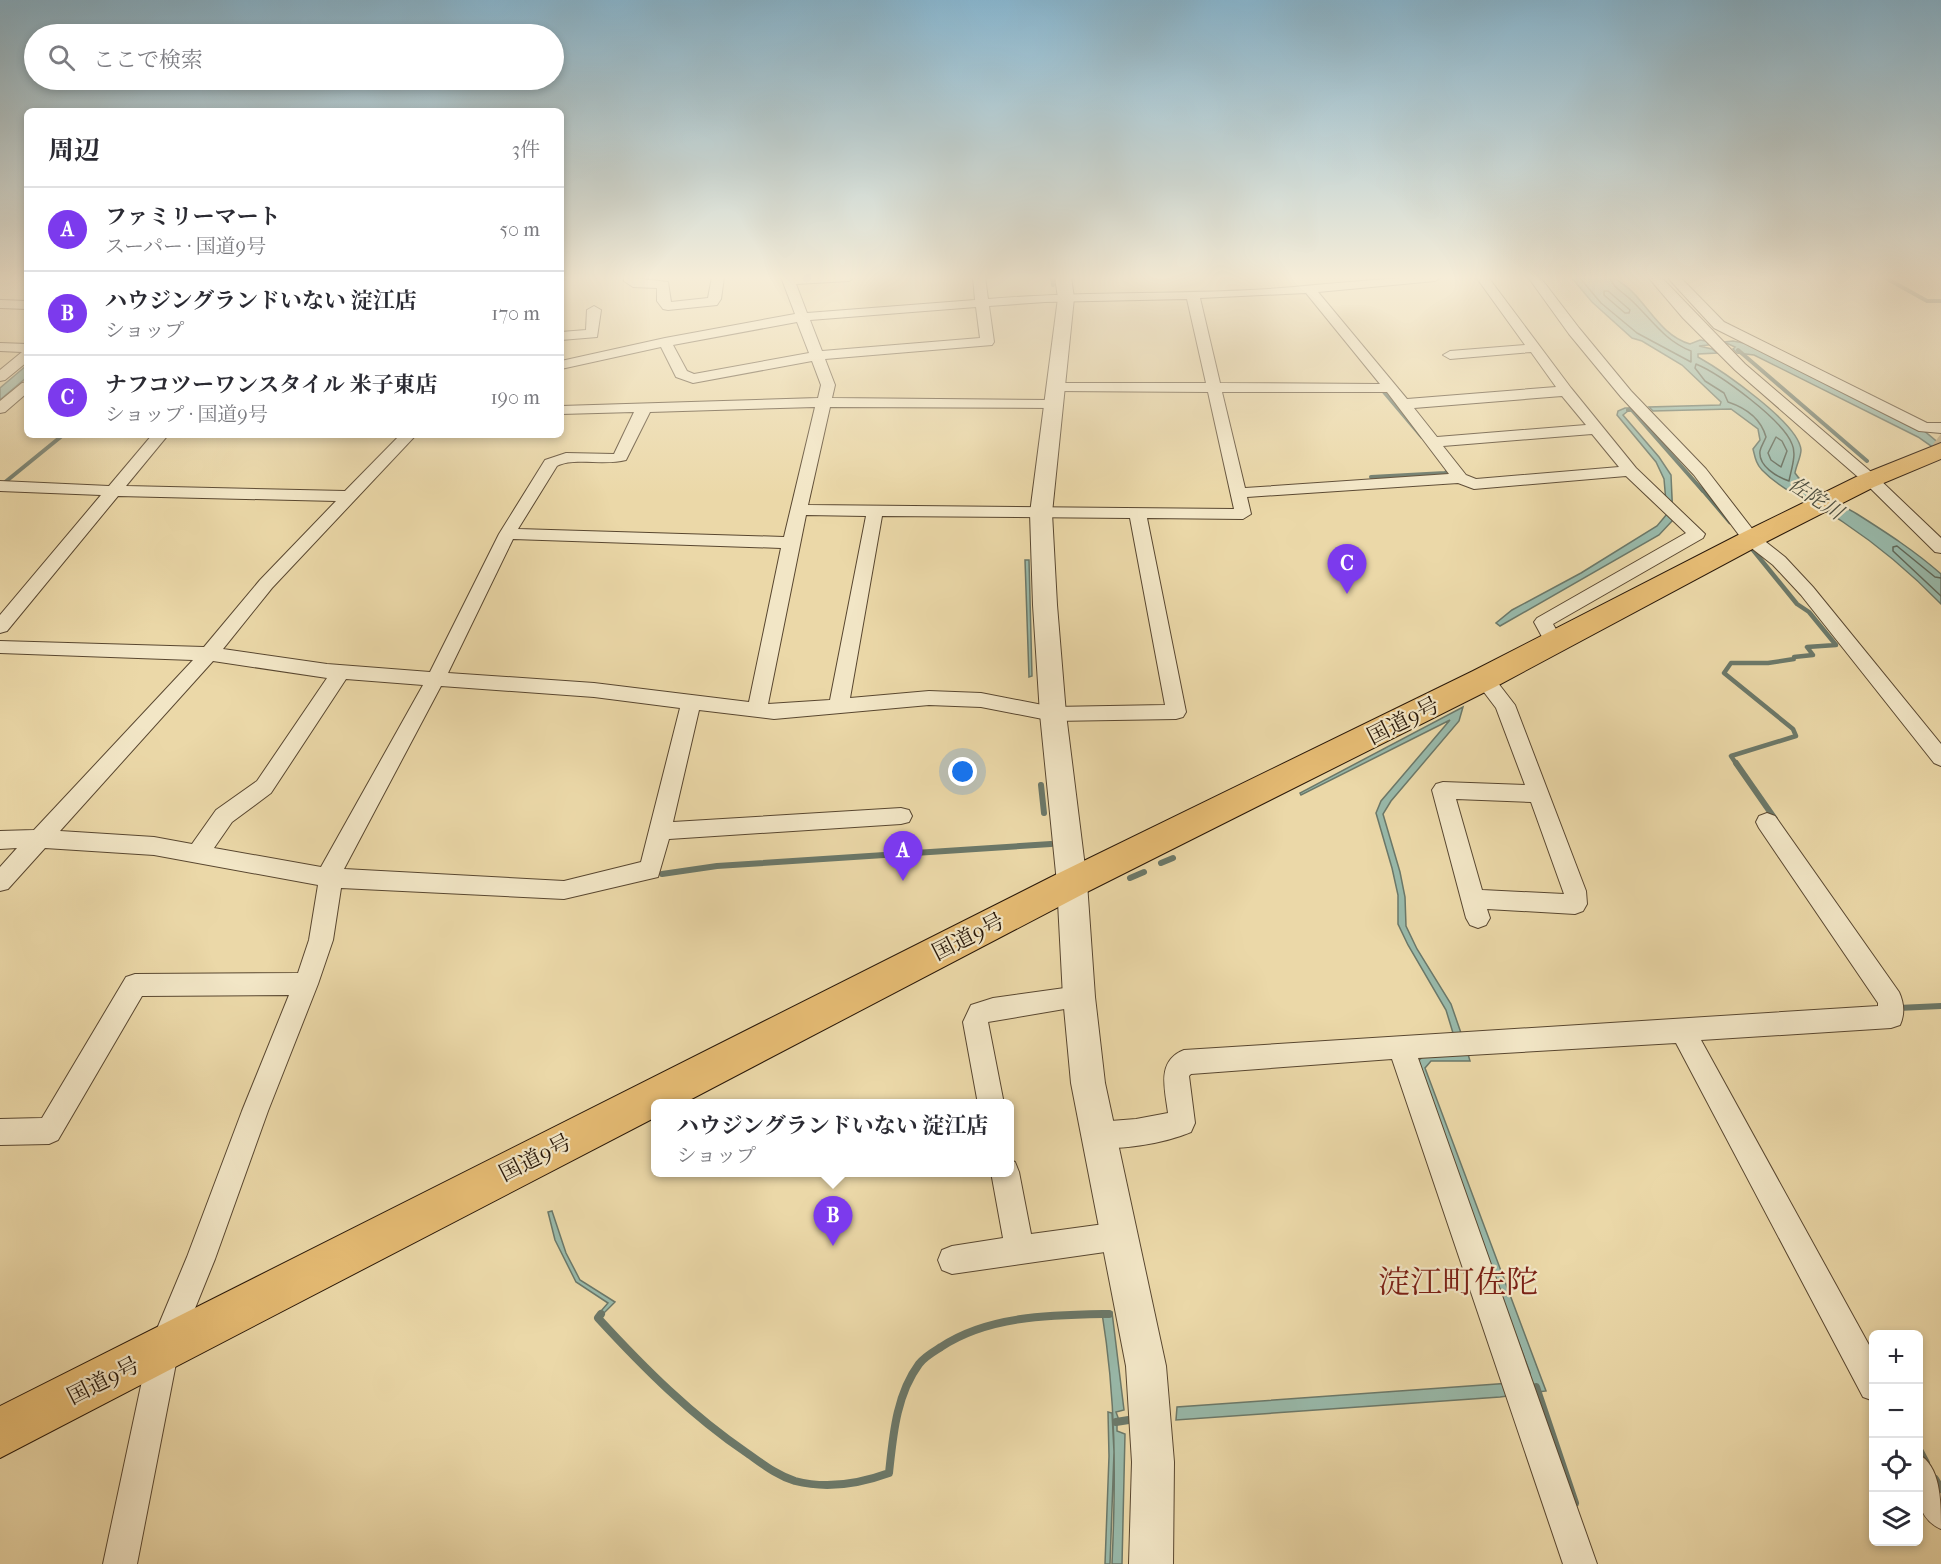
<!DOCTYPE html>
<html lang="ja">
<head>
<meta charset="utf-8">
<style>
  :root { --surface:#fff; --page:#f2f2f3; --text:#2b2b33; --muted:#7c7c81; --line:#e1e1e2; --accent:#7c3aed }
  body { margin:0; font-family:"IM FELL French Canon","Noto Serif JP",serif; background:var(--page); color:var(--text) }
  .controls { position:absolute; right:18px; bottom:18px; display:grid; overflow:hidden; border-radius:9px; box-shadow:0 3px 9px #0003 }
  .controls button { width:54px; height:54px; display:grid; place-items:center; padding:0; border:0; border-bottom:2px solid var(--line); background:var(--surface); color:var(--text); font:30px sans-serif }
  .you { position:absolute; left:963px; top:772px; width:21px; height:21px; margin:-15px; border:4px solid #fff; border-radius:50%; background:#1a73e8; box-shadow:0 0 0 9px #1a73e833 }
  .badge { display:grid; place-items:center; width:39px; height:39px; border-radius:50%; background:var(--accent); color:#fff; font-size:20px; font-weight:700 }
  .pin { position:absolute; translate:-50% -50px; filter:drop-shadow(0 2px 3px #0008) }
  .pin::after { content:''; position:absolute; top:32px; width:21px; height:18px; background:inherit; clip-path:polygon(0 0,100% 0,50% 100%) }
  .popup { position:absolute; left:651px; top:1099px; width:363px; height:78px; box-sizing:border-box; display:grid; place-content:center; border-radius:9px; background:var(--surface); filter:drop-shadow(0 2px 4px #0005); font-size:20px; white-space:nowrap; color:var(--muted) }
  .popup b { font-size:22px; color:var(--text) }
  .popup::after { content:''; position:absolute; left:50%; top:100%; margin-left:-12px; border:12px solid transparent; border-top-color:var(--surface) }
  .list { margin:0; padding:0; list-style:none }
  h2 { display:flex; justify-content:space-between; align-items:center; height:78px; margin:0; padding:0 24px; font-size:26px }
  h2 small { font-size:20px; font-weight:400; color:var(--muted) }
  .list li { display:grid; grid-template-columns:39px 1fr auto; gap:18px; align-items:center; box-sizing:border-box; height:84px; padding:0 24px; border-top:2px solid var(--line) }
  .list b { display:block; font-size:22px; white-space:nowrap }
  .list p { margin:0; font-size:20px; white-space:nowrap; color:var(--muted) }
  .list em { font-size:20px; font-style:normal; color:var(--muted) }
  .icon { flex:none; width:33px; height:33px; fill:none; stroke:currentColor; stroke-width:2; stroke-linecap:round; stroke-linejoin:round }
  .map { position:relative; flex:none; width:1941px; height:1564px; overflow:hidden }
  .search { position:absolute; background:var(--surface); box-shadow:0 3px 9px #0003; left:24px; top:24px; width:540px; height:66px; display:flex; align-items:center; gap:15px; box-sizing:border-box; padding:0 21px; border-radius:33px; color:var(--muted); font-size:22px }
  .panel { position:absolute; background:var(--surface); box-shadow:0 3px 9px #0003; left:24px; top:108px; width:540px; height:330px; border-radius:9px }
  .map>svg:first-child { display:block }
  .water { fill:#98b9aa; stroke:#6b7869; stroke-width:1.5 }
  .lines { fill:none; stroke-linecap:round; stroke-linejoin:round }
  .shore { stroke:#606859; stroke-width:1.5 }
  .stream-far3 { stroke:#6b7869; stroke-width:4 }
  .stream-far2 { stroke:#6b7869; stroke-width:4.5 }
  .stream-far1 { stroke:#6b7869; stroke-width:6 }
  .stream { stroke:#6b7869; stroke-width:8 }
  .minor-tunnel { stroke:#c4b188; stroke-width:14; stroke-dasharray:14 8; stroke-linecap:butt }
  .minor-casing { stroke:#594730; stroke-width:2 }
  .tertiary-casing { stroke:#594730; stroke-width:2 }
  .trunk-casing { stroke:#281708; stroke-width:2 }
  .minor { fill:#f2e6c6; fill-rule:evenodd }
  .tertiary { fill:#f2e6c6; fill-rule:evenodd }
  .trunk { fill:#e6bc74; fill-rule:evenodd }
  .labels { text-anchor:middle; stroke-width:4.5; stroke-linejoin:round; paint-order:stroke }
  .far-water-label { font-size:20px; font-style:italic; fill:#4f5041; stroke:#f2e6c6 }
  .street-label { font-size:22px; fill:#281708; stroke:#f2e6c6 }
  .near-quarter-label { font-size:32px; fill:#7a1f14; stroke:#f2e6c6 }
</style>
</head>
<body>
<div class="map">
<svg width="1941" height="1564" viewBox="0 0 1941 1564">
  <rect width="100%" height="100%" fill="#ebd8a8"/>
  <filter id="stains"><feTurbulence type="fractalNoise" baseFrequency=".00333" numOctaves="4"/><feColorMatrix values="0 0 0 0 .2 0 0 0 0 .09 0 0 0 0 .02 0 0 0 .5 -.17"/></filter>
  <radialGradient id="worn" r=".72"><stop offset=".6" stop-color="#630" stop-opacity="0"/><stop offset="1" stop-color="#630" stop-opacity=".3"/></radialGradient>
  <path class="water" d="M1571,277C1583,277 1603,273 1613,278C1644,292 1655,334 1690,344L1700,340L1706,341L1709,345L1699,346L1712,349L1717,353L1698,354V357C1721,370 1799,423 1801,450C1801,457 1796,466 1795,473C1808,493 1838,502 1857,514C1887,533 1915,551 1941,574V604C1911,573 1879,546 1843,522C1817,504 1784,493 1762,470C1756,464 1755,457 1753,449L1760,440L1758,429L1731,409L1653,411L1649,407L1720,405L1721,402L1682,365L1642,341L1632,338L1592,302Z
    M1733,341L1749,344L1923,430L1941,445V453L1918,437L1754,355L1737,353L1733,349L1735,347L1724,342Z
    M27,365V377L0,400V388Z
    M1625,408H1632L1635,411H1628L1623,415L1659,457L1671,475L1673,520L1659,535L1500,626L1496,623L1512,610L1581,573L1657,526L1667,514L1664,479L1656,462L1617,415L1618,411Z
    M1025,560H1029L1032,676L1029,677Z
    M1463,707L1459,721L1391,801L1383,814L1400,872L1405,897L1406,926L1417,949L1451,1004L1461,1033H1453L1446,1010L1408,945L1398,924V895L1392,868L1376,813L1381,801L1450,720L1301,795L1300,793Z
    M1427,1053L1468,1054L1470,1061H1431L1425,1068L1546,1391L1500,1397L1176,1420L1177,1407L1511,1383L1530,1380V1373L1415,1064Z
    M552,1211L566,1253L580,1280L615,1302L597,1320L595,1318L608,1303L576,1282L555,1240L548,1212Z
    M1112,1312L1124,1410L1116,1412L1120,1423L1117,1424V1431L1125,1434L1122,1564H1112C1116,1476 1116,1399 1102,1313Z
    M1108,1412L1112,1413L1114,1452L1110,1564H1105L1109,1456Z"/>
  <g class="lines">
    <path class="shore" d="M1579,277L1601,303L1637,333L1691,362V351C1663,340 1650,317 1629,298C1621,291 1613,287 1609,277
      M1604,291H1608L1630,310L1629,313H1625L1604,295Z
      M1696,364C1720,374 1783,420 1792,444C1797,454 1791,470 1789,481C1777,477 1758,466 1760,451C1761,446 1764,442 1766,437C1761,419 1746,408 1728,402L1724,393L1705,381L1695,368Z
      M1776,437L1782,441L1787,451L1781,467L1771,460L1768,453Z
      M1941,578L1935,577L1897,546L1893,547V551L1941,596"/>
    <path class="stream-far3" d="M1052,277L1053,285
      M1884,277L1927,301H1941
      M1738,350L1867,461
      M1384,392L1422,437
      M1628,410L1631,409L1703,491
      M1371,477L1445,473L1449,470L1447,467
      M4,483L63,435"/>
    <path class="stream-far2" d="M1702,489L1730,522
      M1737,765L1731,756L1796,736L1793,729L1724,673L1731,663H1768L1794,659V657L1813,655L1807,647L1836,645L1809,612L1797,604L1749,545"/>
    <path class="stream-far1" d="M1736,763L1775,819
      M1041,785L1044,813
      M1161,863L1173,858
      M662,874L717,866L1051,844
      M1130,878L1144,872
      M1898,1008L1941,1006"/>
    <path class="stream" d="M601,1314L598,1318C644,1368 691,1415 747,1453C763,1464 776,1475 795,1481C826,1489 859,1484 889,1473C893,1436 896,1395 919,1364C924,1357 933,1352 941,1347C989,1315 1053,1315 1109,1314
      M1536,1387L1575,1503
      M1116,1422L1135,1419
      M1918,1448L1926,1463
      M1935,1479L1941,1489"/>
    <path class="minor-tunnel" d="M1937,439L1941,442"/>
    <defs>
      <path id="minor" d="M561,277H567V278L561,282Z
        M624,277L668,282L671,302L708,298L712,277H724L721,299L717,305L668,310L663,309L657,301V288L633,287L624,281Z
        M781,277H855L849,281L796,284L807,313L975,300L973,277H985L988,299C1081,291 1175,295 1268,289C1326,285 1383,277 1441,277L1435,281L1318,292L1407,399L1556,387L1531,352L1450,359L1443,355L1450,351L1525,345L1476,277H1488L1571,388L1636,468L1705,534L1703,538L1553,624L1563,642L1561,646L1554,648L1547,646L1534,622L1537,618L1686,533L1626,476L1474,489L1458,483L1247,497L1251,514L1243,519L1147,518L1186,712L1183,717L1176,719L1053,721L981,707L929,705L774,719L699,710L673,822L901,808L909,810L912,816L909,822L901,824L669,839L658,877L564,899L341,888L333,940L318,984L268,1111L215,1259L179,1348L137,1564H103L149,1348L187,1257L242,1111L289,995L142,996L58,1140L49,1144L0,1145V1119L42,1118L126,977L135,974L298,973L309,940L318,885L154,855L45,848L8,889L0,891V867L17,848L0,849V831L34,830L193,660L0,653V641L204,647L260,580L336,501L118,496L7,631L0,633V615L101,495L0,491V481L109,486L152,435H168L126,486L345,491L400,435H416L272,588L223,649L327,664L430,672L499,534L545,460L566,453L614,454L634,412L561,414V406L818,398L821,385L812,361L693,383L676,377L661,347L561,369V361L665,338L795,314ZM1306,293L1380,384L1220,383L1200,298ZM1187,299L1206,383H1055L1048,387L1055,391L1208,392L1234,509L808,505L830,407L1052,408L1059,404L1052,400L832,398L835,385L825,359L992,345L994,342L989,306L1045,302ZM976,307L980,338L822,351L810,320ZM797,322L809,353L694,374L687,371L673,345ZM1222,392H1387L1449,474L1245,488ZM1562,396L1586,425L1437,437L1414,408ZM815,407L784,537L518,529L557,466C573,457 604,466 626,460L650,412ZM1592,434L1619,467L1476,479L1466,475L1443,446ZM806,515L866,516L830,700L768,704ZM882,516L1130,518L1165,705L1053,707L981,693L929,691L850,698ZM513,539L781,548L749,702L594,683L448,673ZM213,661L327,678L257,781L216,810L192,844L154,837L60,831ZM346,679L423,685L321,867L214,848L232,822L271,793ZM441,686L594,697L680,708L641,862L564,881L344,869Z
        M1528,277H1540L1579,328L1631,391L1706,469L1757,535L1785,557L1813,587L1941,744V766L1934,763L1801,595L1773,565L1745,543L1694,475L1621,397L1569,334Z
        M1648,277H1661L1745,364L1877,477L1941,538V553L1935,552L1865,483L1735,370L1683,318Z
        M1667,277H1680L1724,322L1927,423H1941V433L1919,431L1714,328Z
        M0,300L27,301V309L0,308Z
        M594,306L601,310L597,337L561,340V332L586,330L587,310Z
        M0,343L27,344V362L5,380L0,381V370L22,352L0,351Z
        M27,382V393L5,412L0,413V401L22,383Z
        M1484,672L1491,674L1515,705L1586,891L1587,904L1583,911L1575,914L1487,909L1490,918L1486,925L1478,928L1470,925L1466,918L1432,790L1436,784L1443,782L1525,785L1496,708L1474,679L1477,674ZM1456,799L1531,802L1564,894L1482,890Z
        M1767,813L1775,816L1899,992C1904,1003 1905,1014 1900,1025L1891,1028L1701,1040L1874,1354V1401L1863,1397L1676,1043L1418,1058L1597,1564H1563L1392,1059L1191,1074L1189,1076L1195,1123L1191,1132C1168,1142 1112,1154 1088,1144L1085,1135L1088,1126L1098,1122L1136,1119L1168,1113C1165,1089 1156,1061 1184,1050L1878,1006V1003L1759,828L1756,822L1759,816Z
        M1079,986L1088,989L1091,997L1088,1005L988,1022L1004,1104H978L963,1022L971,1005L993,998Z
        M1010,1160L1015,1162L1019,1172L1031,1234L1119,1222L1129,1226L1133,1236L1129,1246L1119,1250L952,1274L942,1270L938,1260L942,1250L952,1246L1003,1238L991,1172H1010Z
        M1918,1454C1941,1466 1941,1502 1941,1529C1911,1516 1918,1481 1918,1454Z"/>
      <path id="tertiary" d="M1055,277H1071L1074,298L1052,513L1057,605L1066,714L1087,883L1095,997L1105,1083L1166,1366L1174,1462L1173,1564H1129L1132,1462L1126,1366L1071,1083L1063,997L1057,883L1040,714L1033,605L1030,513L1058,298Z"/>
      <path id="trunk" d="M1941,443V459L1874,487L1760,545L1495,687L1085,893L682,1104H656V1117L0,1458V1406L1059,873L1473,671L1742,533L1856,477Z"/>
    </defs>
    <use href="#minor" class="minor-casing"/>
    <use href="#tertiary" class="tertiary-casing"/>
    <use href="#trunk" class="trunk-casing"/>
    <use href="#minor" class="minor"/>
    <use href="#tertiary" class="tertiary"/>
    <use href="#trunk" class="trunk"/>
  </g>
  <linearGradient id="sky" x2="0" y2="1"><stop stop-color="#88b6cf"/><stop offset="0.56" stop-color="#f6edd8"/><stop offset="1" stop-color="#f6edd8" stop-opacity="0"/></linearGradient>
  <rect width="1941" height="496" fill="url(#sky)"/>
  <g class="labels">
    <g class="far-water-label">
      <text transform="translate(1816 498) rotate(33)" y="7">佐陀川</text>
    </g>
    <g class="street-label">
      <text transform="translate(1403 720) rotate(-27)" y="8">国道9号</text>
      <text transform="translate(968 936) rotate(-27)" y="8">国道9号</text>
      <text transform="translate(535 1157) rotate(-27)" y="8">国道9号</text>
      <text transform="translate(103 1380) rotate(-27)" y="8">国道9号</text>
    </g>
    <g class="near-quarter-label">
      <text x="1458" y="1293">淀江町佐陀</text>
    </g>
  </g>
  <rect width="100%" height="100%" filter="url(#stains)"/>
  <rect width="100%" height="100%" fill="url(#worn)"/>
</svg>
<div class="controls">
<button>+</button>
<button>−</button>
<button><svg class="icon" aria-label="locate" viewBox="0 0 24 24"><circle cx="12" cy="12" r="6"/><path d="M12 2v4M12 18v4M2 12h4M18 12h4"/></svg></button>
<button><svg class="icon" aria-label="layers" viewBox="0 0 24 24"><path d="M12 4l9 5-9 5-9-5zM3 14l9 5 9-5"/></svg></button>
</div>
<div class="you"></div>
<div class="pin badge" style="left:903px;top:881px">A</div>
<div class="pin badge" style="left:833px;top:1246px">B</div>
<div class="popup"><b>ハウジングランドいない 淀江店</b>ショップ</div>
<div class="pin badge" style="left:1347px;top:594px">C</div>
<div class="search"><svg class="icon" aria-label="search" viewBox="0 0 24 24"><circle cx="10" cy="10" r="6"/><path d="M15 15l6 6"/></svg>ここで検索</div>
<section class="panel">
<h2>周辺<small>3件</small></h2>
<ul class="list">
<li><span class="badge">A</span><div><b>ファミリーマート</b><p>スーパー · 国道9号</p></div><em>50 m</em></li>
<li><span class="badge">B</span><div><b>ハウジングランドいない 淀江店</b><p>ショップ</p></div><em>170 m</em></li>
<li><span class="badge">C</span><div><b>ナフコツーワンスタイル 米子東店</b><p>ショップ · 国道9号</p></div><em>190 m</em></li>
</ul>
</section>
</div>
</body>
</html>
